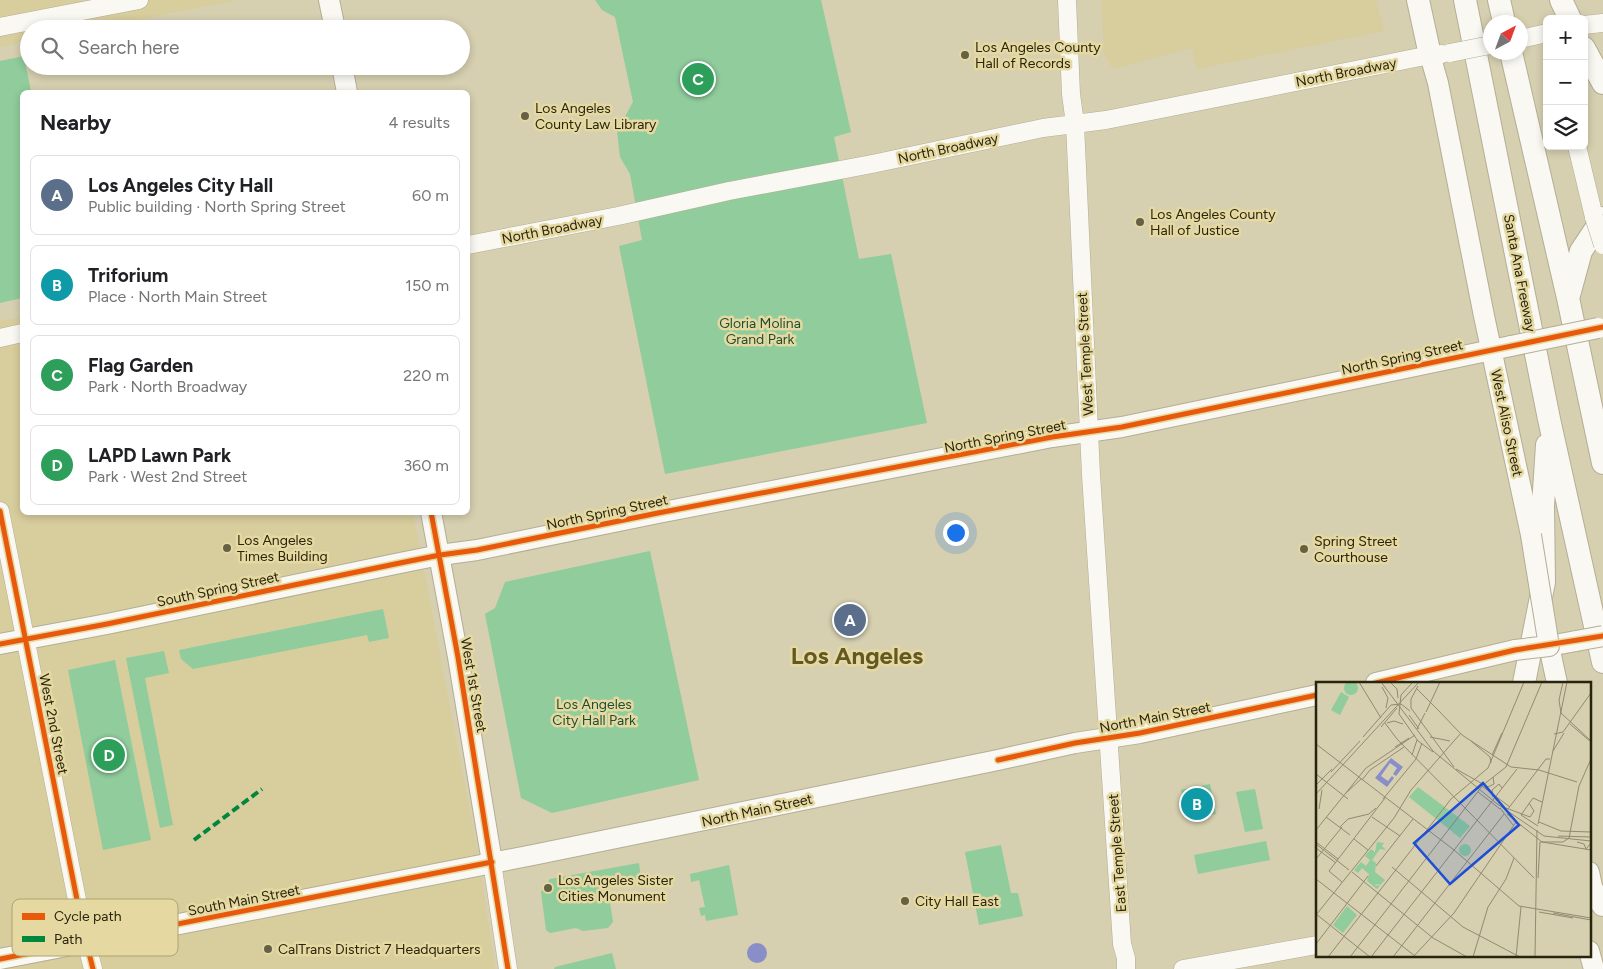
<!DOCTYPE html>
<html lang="en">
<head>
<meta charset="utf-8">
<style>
  :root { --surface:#fff; --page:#f6f6f6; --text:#202124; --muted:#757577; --line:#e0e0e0; --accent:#666047 }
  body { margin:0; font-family:Figtree,sans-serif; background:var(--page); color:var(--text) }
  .controls { position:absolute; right:15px; top:15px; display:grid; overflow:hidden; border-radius:8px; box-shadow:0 2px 8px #0003 }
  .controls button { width:45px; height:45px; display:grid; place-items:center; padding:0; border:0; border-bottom:1px solid var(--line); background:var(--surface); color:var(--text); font:25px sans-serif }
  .compass { position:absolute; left:1483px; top:15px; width:45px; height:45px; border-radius:50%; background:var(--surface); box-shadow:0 2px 8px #0003; rotate:41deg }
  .you { position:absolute; left:955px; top:532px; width:18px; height:18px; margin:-12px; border:4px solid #fff; border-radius:50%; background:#1a73e8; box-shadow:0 0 0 8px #1a73e833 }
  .badge { display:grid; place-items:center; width:32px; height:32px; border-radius:50%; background:var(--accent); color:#fff; font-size:16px; font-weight:700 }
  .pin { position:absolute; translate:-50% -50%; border:2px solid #fff; box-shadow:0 1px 5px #0006 }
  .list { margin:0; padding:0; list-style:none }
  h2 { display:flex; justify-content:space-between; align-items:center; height:65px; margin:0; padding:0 20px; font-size:21px }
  h2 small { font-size:16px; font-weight:400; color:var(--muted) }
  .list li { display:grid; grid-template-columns:32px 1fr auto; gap:15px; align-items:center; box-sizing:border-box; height:80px; margin:0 10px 10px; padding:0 10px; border:1px solid var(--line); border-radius:8px }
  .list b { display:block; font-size:19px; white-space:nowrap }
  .list p { margin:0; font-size:16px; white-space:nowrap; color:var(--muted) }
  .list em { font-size:16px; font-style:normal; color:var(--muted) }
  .icon { flex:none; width:28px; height:28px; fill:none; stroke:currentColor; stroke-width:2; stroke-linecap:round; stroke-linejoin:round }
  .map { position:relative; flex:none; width:1603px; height:969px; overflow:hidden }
  .search { position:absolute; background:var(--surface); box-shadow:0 2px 8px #0003; left:20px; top:20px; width:450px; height:55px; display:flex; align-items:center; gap:12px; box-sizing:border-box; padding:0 18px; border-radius:28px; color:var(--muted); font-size:19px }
  .panel { position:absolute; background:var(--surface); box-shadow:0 2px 8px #0003; left:20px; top:90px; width:450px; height:425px; border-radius:8px }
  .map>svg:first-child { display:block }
  .built { fill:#d8cd9d }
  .green { fill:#90cc9c }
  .water { fill:#8a8ec8 }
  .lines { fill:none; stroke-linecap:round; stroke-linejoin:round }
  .secondary-casing { stroke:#b3ae95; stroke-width:19 }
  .primary-casing { stroke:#b3ae95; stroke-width:22 }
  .highway-casing { stroke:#b3ae95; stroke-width:24 }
  .secondary { stroke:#f9f8f3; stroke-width:18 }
  .primary { stroke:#f9f8f3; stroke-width:20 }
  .highway { stroke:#f9f8f3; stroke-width:22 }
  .secondary-bridge-casing { stroke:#b3ae95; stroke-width:19; stroke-linecap:butt }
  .primary-bridge-casing { stroke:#b3ae95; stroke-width:22; stroke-linecap:butt }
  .secondary-bridge { stroke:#f9f8f3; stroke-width:18 }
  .primary-bridge { stroke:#f9f8f3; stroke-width:20 }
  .quiet { stroke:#00873e; stroke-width:4; stroke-dasharray:8 4; stroke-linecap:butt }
  .cycleway-casing { stroke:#e5d9a1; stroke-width:8 }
  .cycleway { stroke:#e8590c; stroke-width:5 }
  .poi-dot { fill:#666047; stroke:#e5d9a1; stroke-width:2 }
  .labels { text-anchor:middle; stroke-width:5; stroke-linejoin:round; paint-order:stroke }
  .poi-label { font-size:14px; fill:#29240e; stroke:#e5d9a1; text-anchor:start }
  .street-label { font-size:14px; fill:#29240e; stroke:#e5d9a1 }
  .park-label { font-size:14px; fill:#1d4e34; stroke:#e5d9a1 }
  .town-label { font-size:24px; font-weight:bold; fill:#635823; stroke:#e5d9a1 }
  .inset-road { fill:none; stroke:#918b6f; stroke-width:1 }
  .view { fill:#1d4ed8; fill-opacity:0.15; stroke:#1d4ed8; stroke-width:2.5 }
  .inset-edge { fill:none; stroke:#29240e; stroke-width:2.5 }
  .key { fill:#e5d9a1; stroke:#ada375; stroke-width:1 }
  .key-label { font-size:14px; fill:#29240e }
</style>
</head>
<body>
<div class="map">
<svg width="1603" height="969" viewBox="0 0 1603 969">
  <rect width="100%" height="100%" fill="#d6cfb0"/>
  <path class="built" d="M0,0H238L91,29H29V41L0,47Z
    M1101,0H1376L1384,31L1197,69L1192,48L1113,69L1104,55Z
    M22,317V512L413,513L478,854L495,969H0V321Z"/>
  <path class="green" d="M595,0H821L851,132L834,137L859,259L891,254L927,423L665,474L619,246L642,240L630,174L620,157L617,131L633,102L615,17L602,10Z
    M24,56L31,92H22V298L0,303V61Z
    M650,551L699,780L552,813L521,798L485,614L495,608L505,582Z
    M383,609L389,638L369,642L367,635L193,669L181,659L179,650Z
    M164,651L169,673L145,678L173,825L160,828L126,658Z
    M115,660L151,840L103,850L68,670Z
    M1210,784L1216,814L1187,820L1181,790Z
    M1255,789L1263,829L1245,832L1236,792Z
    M1266,841L1270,860L1198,874L1194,855Z
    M1001,845L1011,893H1018L1023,916L979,925L965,852Z
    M639,863L641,878L607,884L613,922L608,928L583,931L576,928L550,933L546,930L541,892L550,879Z
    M729,865L738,915L706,921L705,915L701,916L699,908L705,907L699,880L691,882L690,874Z
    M612,953L616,969H554L555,967Z"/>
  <path class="water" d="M747 953a10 10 0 1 1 20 0a10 10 0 1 1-20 0Z"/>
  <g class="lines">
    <defs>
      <path id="secondary" d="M1067,0L1071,94L1075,124L1091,475L1122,944L1126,958V969
        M1584,25L1603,23
        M0,27L139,0
        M1520,39L1547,33
        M1577,146L1594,217
        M468,245L618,216L729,191L872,164L1043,128L1106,120L1430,55L1442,54
        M0,338L22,333
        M0,511L82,925L93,969
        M492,862L508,969
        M1183,969L1317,945"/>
      <path id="primary" d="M329,0L335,29
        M1430,55L1438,83L1484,316L1531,535
        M342,66L347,92
        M431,512L458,657L492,862
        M0,644L107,624L400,563L440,555L477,550L658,513L1052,437L1122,427L1511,346
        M1376,683L1515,650
        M1557,683L1549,646L1576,641
        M1589,872L1593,891L1589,900
        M1589,951L1594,969
        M0,959L533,855L998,760L1075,743L1140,733L1317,695"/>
      <path id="highway" d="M1418,0L1430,55
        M1465,0L1549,419L1603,662
        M1499,0L1504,22
        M1561,0L1570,19
        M1584,48L1603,83
        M1511,52L1568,298L1603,463
        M1569,295L1581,251L1603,218
        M1524,683L1544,582L1543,506L1547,445
        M1593,891L1603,905"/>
    </defs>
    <use href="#secondary" class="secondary-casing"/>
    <use href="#primary" class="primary-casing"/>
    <use href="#highway" class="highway-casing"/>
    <use href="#secondary" class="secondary"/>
    <use href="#primary" class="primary"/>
    <use href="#highway" class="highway"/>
    <defs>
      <path id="secondary-bridge" d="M1450,53L1490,45
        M1594,217L1603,245"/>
      <path id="primary-bridge" d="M1511,346L1598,328
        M1576,641L1603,636
        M1515,650L1549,646L1531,535"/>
    </defs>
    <use href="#secondary-bridge" class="secondary-bridge-casing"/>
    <use href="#primary-bridge" class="primary-bridge-casing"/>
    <use href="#secondary-bridge" class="secondary-bridge"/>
    <use href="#primary-bridge" class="primary-bridge"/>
    <path class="quiet" d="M194,840L262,789"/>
    <defs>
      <path id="cycleway" d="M0,511L82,925L93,969
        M431,512L458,657L508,969
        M0,644L107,624L400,563L440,555L477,550L658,513L1052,437L1122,427L1603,327
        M1376,683L1515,650L1603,636
        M998,760L1075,743L1140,733L1317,695
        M0,959L492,862"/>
    </defs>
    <use href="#cycleway" class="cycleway-casing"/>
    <use href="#cycleway" class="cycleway"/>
  </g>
  <g class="poi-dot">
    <circle cx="965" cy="55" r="5"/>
    <circle cx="525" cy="116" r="5"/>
    <circle cx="1140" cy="222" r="5"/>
    <circle cx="227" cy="548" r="5"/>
    <circle cx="1304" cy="549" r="5"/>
    <circle cx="548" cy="888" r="5"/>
    <circle cx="905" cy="901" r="5"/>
    <circle cx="268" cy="949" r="5"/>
  </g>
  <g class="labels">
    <g class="poi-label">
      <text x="975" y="52">Los Angeles County<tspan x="975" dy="16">Hall of Records</tspan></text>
      <text x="535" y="113">Los Angeles<tspan x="535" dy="16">County Law Library</tspan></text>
      <text x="1150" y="219">Los Angeles County<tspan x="1150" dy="16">Hall of Justice</tspan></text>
      <text x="237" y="545">Los Angeles<tspan x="237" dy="16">Times Building</tspan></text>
      <text x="1314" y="546">Spring Street<tspan x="1314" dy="16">Courthouse</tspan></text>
      <text x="558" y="885">Los Angeles Sister<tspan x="558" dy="16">Cities Monument</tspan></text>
      <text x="915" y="906">City Hall East</text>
      <text x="278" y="954">CalTrans District 7 Headquarters</text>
    </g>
    <g class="street-label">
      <text transform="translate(1346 72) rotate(-11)" y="5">North Broadway</text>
      <text transform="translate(948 148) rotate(-12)" y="5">North Broadway</text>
      <text transform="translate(552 229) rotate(-11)" y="5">North Broadway</text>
      <text transform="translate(1520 273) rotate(79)" y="5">Santa Ana Freeway</text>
      <text transform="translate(1085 354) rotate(-93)" y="5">West Temple Street</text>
      <text transform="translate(1402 357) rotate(-12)" y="5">North Spring Street</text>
      <text transform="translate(1507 423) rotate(78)" y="5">West Aliso Street</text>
      <text transform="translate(1005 436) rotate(-11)" y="5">North Spring Street</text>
      <text transform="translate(607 512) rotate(-12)" y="5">North Spring Street</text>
      <text transform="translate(218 589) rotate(-12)" y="5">South Spring Street</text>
      <text transform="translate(474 685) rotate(80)" y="5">West 1st Street</text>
      <text transform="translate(1155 717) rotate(-11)" y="5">North Main Street</text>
      <text transform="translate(54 724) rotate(79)" y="5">West 2nd Street</text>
      <text transform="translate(757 810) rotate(-12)" y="5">North Main Street</text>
      <text transform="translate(1117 853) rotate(-94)" y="5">East Temple Street</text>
      <text transform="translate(244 900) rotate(-11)" y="5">South Main Street</text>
    </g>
    <g class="park-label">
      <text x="760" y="328">Gloria Molina<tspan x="760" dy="16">Grand Park</tspan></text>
      <text x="594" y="709">Los Angeles<tspan x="594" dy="16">City Hall Park</tspan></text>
    </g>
    <g class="town-label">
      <text x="857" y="664">Los Angeles</text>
    </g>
  </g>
  <g transform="translate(1316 682)">
    <rect width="275" height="275" fill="#d6cfb0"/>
    <path d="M28 6a7 7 0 1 1 14 0a7 7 0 1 1-14 0ZM25,10L33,15L24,33L15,28ZM102,105L154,144L144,156L93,115ZM61,160L68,161L66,164L70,168L64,167L56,178L60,181L59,190L69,198L64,203L61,202L58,203L64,204L61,207L51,199L53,192L46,186L42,191L38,188L45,180L50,184L54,178L49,174L55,167L59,170ZM143 168a6 6 0 1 1 12 0a6 6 0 1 1-12 0ZM31,224L41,233L27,251L17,243Z" fill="#90cc9c"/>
    <path d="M75,76L87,85L80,94L77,92L81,86L74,81L65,94L72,99L76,94L78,96L71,105L59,96Z" fill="#8a8ec8"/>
    <path class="inset-road" d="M43,0L65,36M65,0L117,69L180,121L228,154L275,159M74,0L81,7L82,16M78,0H93M97,0L85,13L83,32L102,59L117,70M247,0L243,18L245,31L275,59M102,4L95,17V26L138,85M66,5L72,16L70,26M100,6L121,27M121,27L146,53L195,85L223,88L261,100M110,30L124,0M93,33L103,47M69,41L81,57L218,196M71,41L78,39L87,42M254,42L275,60M65,45L81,26M101,47L109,31M238,52L247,50L275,11M47,55L75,23L85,22L94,29M114,55L134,59M155,59L174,75L175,81M0,62L138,168L203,224L275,236M79,65L93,56M237,69L248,51M96,73L101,58M176,73L186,51M100,77L106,61M140,87L172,105L178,102L177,95M15,90L44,59M0,92L32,117M46,98L54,88L88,65M0,103L16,87M166,104L194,125M162,110L184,127M30,111L45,97M0,112L103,0M177,115L176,108L183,102L186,106M67,117L100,77M184,126L197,143M190,126L214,135L218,129L213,121M3,127L6,108M192,127L230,77H234M191,132L226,160L275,168M205,133L222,144M205,133L217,116L226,120M10,135L34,153M56,135L84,154M223,140L245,149L275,150M222,142L251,0M24,145L32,137L53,132L60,126M0,148L50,86L99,53M242,154L275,155M38,157L52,168M0,160L22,177M261,160L268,162L270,167L275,161M0,162L33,188M0,166L20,181M0,177L26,145M60,184L97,137M76,185L147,245L204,275M36,190L117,256L151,275M222,196L224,160H247L253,156L263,104L275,77M0,197L99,274M26,200L13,189L69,116M223,230L257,236M237,231L275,238M0,232L54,275M0,233L78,136L95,108L145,51M0,262L52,194M12,275L135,117L172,86L208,0M34,275L167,103L190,85L226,0M55,275L201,87M77,275L188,132M97,275L138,231L200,140M157,275L172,225L190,197L198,176M200,275L205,225M219,275L221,148"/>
    <path class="view" d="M167,101L203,143L134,202L98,161Z"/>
    <rect width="275" height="275" class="inset-edge"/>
  </g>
  <rect x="12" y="899" width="166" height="57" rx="8" class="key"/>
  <rect x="22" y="913" width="23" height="7" fill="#e8590c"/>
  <rect x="22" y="936" width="23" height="6" fill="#00873e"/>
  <g class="key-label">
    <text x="54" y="921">Cycle path</text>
    <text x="54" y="944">Path</text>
  </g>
</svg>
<div class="controls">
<button>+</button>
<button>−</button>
<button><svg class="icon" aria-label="layers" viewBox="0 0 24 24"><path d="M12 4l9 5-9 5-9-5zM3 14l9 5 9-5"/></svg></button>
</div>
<svg class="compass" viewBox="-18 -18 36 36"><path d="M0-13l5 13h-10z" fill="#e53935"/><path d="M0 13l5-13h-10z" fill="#757577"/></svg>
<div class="you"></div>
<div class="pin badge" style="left:850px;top:620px;background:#5c6f8a">A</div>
<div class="pin badge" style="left:1197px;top:804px;background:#0f9aa8">B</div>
<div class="pin badge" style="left:698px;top:79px;background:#2e9e5b">C</div>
<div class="pin badge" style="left:109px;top:755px;background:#2e9e5b">D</div>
<div class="search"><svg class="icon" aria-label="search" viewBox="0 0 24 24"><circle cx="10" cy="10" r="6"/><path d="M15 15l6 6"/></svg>Search here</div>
<section class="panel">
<h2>Nearby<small>4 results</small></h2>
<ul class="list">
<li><span class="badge" style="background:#5c6f8a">A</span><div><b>Los Angeles City Hall</b><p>Public building · North Spring Street</p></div><em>60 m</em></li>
<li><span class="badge" style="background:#0f9aa8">B</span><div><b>Triforium</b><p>Place · North Main Street</p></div><em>150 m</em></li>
<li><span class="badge" style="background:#2e9e5b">C</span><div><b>Flag Garden</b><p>Park · North Broadway</p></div><em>220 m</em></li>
<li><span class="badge" style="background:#2e9e5b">D</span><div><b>LAPD Lawn Park</b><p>Park · West 2nd Street</p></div><em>360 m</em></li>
</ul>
</section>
</div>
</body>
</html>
